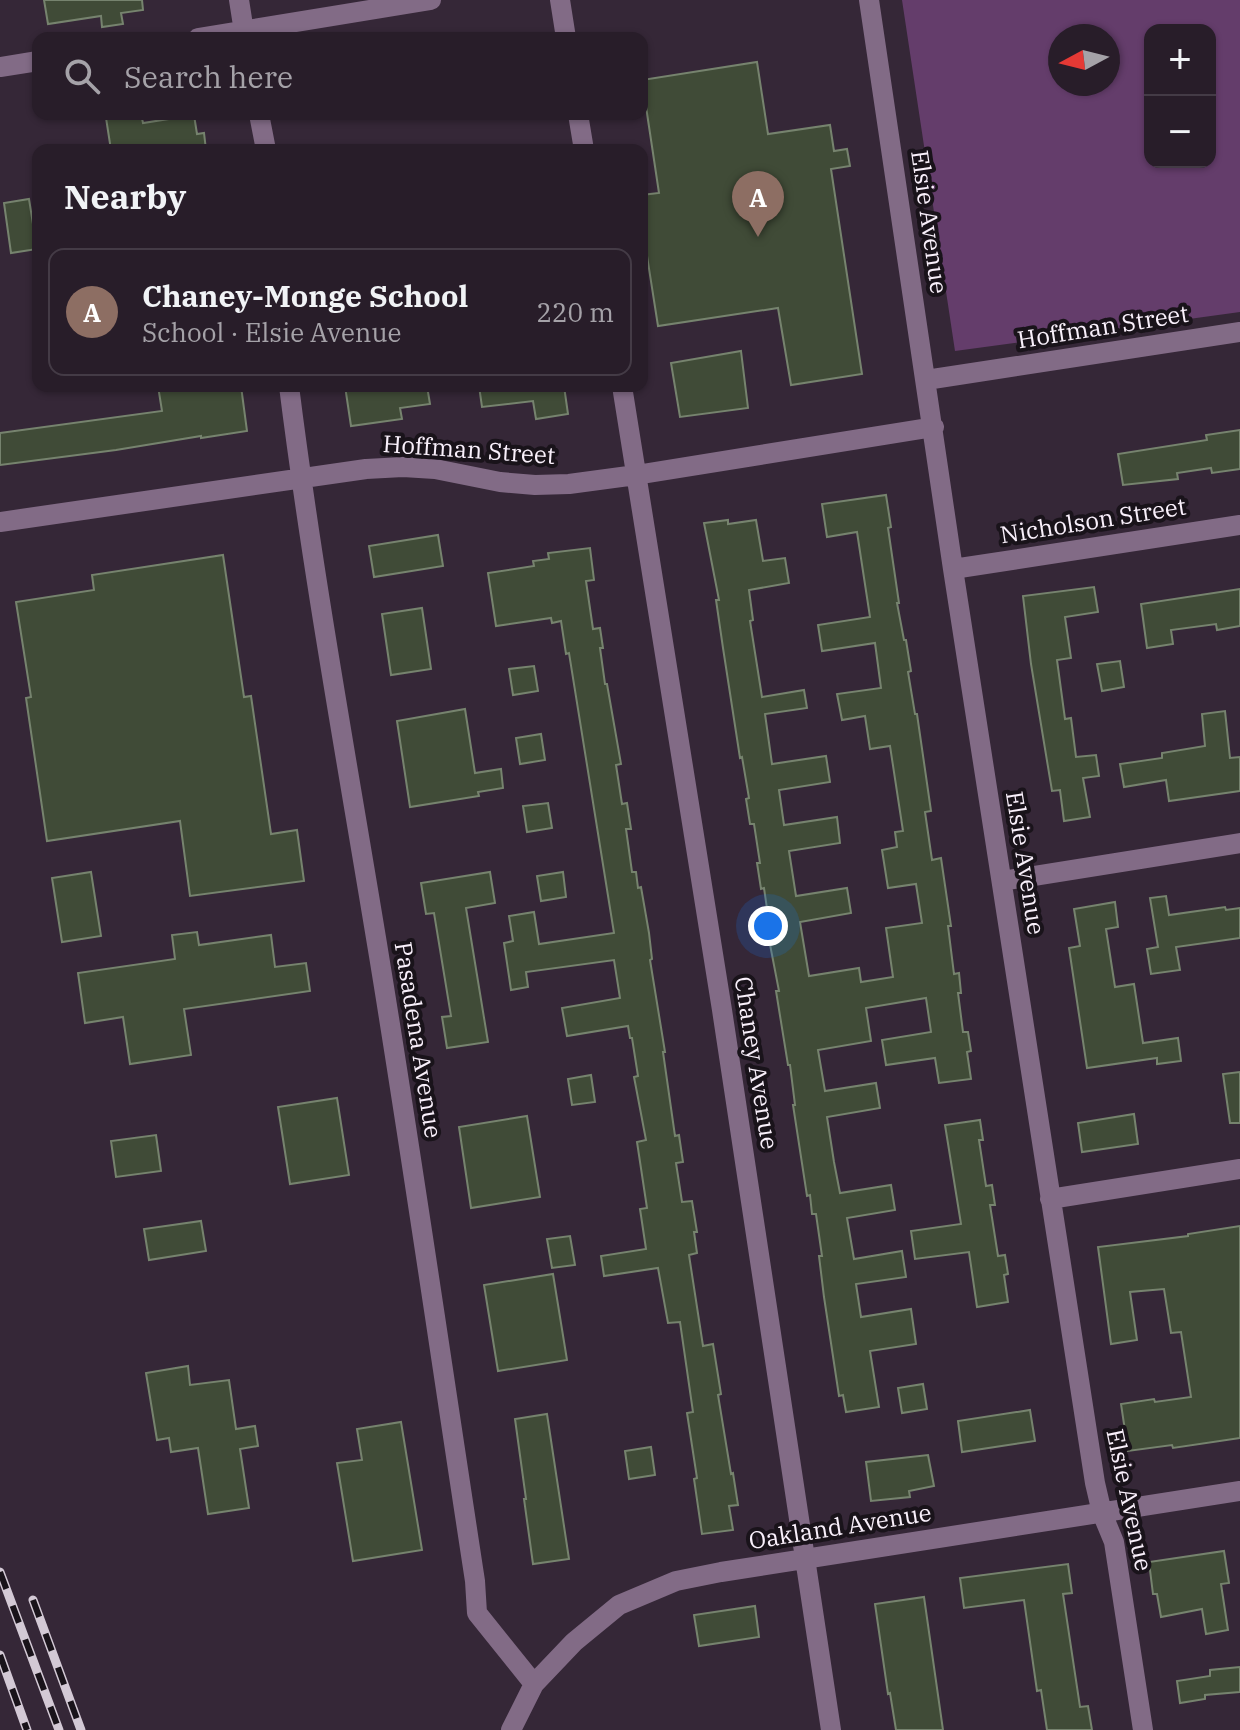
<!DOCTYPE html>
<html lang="en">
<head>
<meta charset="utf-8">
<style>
  :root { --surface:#281d29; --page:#302631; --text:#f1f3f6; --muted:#a5a2a8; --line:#443b46; --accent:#2563eb }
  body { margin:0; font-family:"IBM Plex Serif",serif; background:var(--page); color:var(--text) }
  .controls { position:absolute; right:24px; top:24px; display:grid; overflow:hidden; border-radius:16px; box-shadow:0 2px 6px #0004 }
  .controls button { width:72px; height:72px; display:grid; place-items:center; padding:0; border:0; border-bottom:2px solid var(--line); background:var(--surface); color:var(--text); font:40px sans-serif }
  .compass { position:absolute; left:1048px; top:24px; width:72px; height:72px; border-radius:50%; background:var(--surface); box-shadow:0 2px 6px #0004; rotate:263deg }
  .you { position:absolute; left:768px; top:926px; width:28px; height:28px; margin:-20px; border:6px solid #fff; border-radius:50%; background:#1a73e8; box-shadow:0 0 0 12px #1a73e833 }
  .badge { display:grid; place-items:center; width:52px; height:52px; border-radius:50%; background:var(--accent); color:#fff; font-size:26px; font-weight:700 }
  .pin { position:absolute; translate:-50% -66px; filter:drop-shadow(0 2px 4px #0008) }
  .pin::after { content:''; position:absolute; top:42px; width:28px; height:24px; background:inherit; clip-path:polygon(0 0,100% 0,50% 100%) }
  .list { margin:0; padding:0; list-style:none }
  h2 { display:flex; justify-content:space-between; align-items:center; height:104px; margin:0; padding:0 32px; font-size:34px }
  h2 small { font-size:26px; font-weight:400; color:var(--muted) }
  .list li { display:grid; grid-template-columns:52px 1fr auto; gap:24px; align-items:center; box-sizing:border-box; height:128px; margin:0 16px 16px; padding:0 16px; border:2px solid var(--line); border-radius:16px }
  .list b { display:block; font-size:30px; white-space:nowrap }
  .list p { margin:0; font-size:26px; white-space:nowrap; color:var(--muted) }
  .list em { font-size:26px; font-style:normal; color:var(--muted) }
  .icon { flex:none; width:44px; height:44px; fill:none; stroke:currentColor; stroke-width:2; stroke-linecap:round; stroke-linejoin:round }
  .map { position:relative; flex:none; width:1240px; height:1730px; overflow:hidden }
  .search { position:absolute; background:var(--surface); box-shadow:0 2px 6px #0004; left:32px; top:32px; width:616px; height:88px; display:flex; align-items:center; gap:20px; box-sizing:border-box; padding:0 28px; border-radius:16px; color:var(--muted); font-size:30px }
  .panel { position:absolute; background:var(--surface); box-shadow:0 2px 6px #0004; left:32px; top:144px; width:616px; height:248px; border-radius:16px }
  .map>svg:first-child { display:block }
  .green { fill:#643d6b; fill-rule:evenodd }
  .building { fill:#404b37; stroke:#76836e; stroke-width:2 }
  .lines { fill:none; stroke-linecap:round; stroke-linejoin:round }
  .minor { stroke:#826b86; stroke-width:20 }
  .rail-casing { stroke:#d3c9d5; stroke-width:9 }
  .rail { stroke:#19131a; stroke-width:6; stroke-dasharray:18; stroke-linecap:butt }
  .labels { text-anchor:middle; stroke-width:8; stroke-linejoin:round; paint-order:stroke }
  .street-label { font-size:24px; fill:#f9f0fb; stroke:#19131a }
</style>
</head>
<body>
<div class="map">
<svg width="1240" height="1730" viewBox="0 0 1240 1730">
  <rect width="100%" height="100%" fill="#352737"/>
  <path class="green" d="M902,0H1240V312L955,351ZM1150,30H1210V162H1150ZM1108,36V84H1060V36Z"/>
  <path class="building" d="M44,0H142L143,10L121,13L123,24L102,27L101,16L48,24Z
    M757,62L768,134L830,125L834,151L847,149L850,166L831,169L862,374L791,385L778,308L658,326L642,224V195L659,193L642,80Z
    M141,114L143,123L194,115L197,134L204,133L206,150H111L106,118Z
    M29,199L37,249L11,253L4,203Z
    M741,351L748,408L680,417L671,363Z
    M158,386H241L247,431L201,438V436L116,450L0,465V433L162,411Z
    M345,386H427L430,404L400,408L402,419L351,426Z
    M479,386H564L568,414L536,419L533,401L482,407Z
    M1240,430V469L1212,473L1211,468L1177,473L1178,479L1123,485L1118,454L1207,440L1206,435Z
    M886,495L891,527L888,528L899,603H897L904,640H906L911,671L908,672L915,714H917L931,811L925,812L932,860L941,858L951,926H948L954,974L959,973L961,993H958L963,1032H968L971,1051L967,1052L971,1079L939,1083L935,1058L886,1065L882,1040L931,1032L926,998L866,1008L871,1041L818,1050L825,1091L876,1083L880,1108L827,1117L834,1162L840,1193L891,1185L895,1210L847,1218L854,1259L902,1251L906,1277L856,1284L861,1317L911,1309L916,1344L870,1351L879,1407L846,1412L843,1395L839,1396L824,1297L819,1256H822L816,1214H812L810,1195L807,1196L793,1105H795L790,1065H788L776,991H779L767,929H770L764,888L761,889L757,863H760L754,824H750L746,799L749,798L742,757L740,758L723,648L716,600H719L704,523L728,520V524L756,520L763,561L785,558L789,583L749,590L753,620L750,621L762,697L804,690L807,708L765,714L772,764L826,756L830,782L779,790L784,825L837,817L840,843L789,851L796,896L847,888L851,913L800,922L809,976L859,968L861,982L893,977L886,928L922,923L916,884L888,888L882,850L897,847L895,832L903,831L890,746L870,749L865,716L842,720L837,694L881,688L875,643L822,651L818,625L870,617L857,532L827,537L822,504Z
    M438,535L443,566L374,577L369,546Z
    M590,548L594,580L586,581L593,629L600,628L603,648H600L605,684H607L621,764L616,765L622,804L627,803L631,829H626L632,872H636L638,888L641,887L649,933L652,959L650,960L665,1052H663L675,1136L679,1135L683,1162L676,1163L682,1202L692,1201L697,1232H694L697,1253L689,1255L703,1346L713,1344L721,1394L718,1395L731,1474L733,1473L738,1505L729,1506L733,1530L702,1534L694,1479L697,1478L687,1413L693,1412L680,1322L668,1323L658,1268L604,1276L601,1256L646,1249L640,1209L647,1208L637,1142L646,1140L634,1077L638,1076L632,1038H630L628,1026L567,1036L562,1008L620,998L614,960L526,972L528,987L511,990L504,943L513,941L509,916L534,912L539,944L614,933L569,653L566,654L561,621L552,623L551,618L496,626L488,573L534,566L533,561L549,559L548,553Z
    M223,555L244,697L251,696L271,834L297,830L304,881L190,896L180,821L47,841L26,698L31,697L16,602L94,590L92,575Z
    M1094,587L1098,612L1065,617L1071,658L1057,660L1065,719L1071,718L1076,757L1096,755L1099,776L1083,778L1090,817L1064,821L1060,790L1052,791L1031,664L1023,596Z
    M1240,589V626L1217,630L1216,624L1171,630L1173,644L1147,648L1141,604Z
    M422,608L431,669L391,675L382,614Z
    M1120,661L1124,687L1102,691L1097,664Z
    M534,666L538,691L513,695L509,669Z
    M465,709L475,773L501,769L503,788L478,792L479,796L410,807L397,721Z
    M1225,711L1230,758L1240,757V791L1169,801L1166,780L1124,787L1120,764L1162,758V753L1205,746L1202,714Z
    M541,734L545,760L520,764L516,738Z
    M548,803L552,828L527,832L523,806Z
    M91,872L101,936L62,942L52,878Z
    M490,872L495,903L466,908L488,1042L447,1048L442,1017L451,1016L434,913L426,914L421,883Z
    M563,872L566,897L541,901L537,876Z
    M1166,896L1169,915L1225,907L1226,910L1240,908V938L1176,947L1180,970L1151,974L1147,949L1158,947L1150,898Z
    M1115,902L1118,927L1106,929L1115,987L1134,984L1143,1043L1178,1038L1181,1061L1157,1064V1058L1087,1068L1069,948L1080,946L1074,909Z
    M197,932L199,945L271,935L275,967L306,963L310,991L184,1009L191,1055L130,1064L123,1017L85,1023L78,973L175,959L172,935Z
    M1240,1072V1123H1230L1223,1074Z
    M591,1075L595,1102L572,1105L568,1079Z
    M337,1098L349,1175L290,1184L278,1107Z
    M1134,1114L1138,1144L1082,1152L1078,1123Z
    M527,1116L540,1197L471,1208L459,1127Z
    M980,1120L983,1140H979L986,1186L992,1185L995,1205H990L998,1256L1005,1255L1008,1274L1004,1275L1008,1302L977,1307L969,1252L915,1259L911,1231L961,1224L945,1125Z
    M156,1135L161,1171L116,1177L111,1141Z
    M201,1221L206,1251L149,1260L144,1229Z
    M1240,1226V1438L1173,1448L1172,1445L1128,1451L1121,1404L1154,1399L1155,1402L1191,1397L1181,1332L1171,1333L1164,1289L1130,1292L1137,1340L1111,1344L1098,1247L1188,1236V1234Z
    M570,1236L575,1265L552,1268L547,1239Z
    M553,1274L567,1360L498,1371L484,1285Z
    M188,1366L190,1385L229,1380L236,1429L255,1426L258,1446L240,1449L249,1508L208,1514L198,1448L171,1452L169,1438L157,1440L146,1373Z
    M923,1384L927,1409L902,1413L898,1388Z
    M1030,1410L1035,1441L962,1452L958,1421Z
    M547,1414L569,1559L533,1564L524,1499H526L515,1419Z
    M401,1422L422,1550L353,1561L337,1463L362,1460L357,1429Z
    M651,1447L655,1475L629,1479L625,1451Z
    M928,1455L934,1486L909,1491L910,1497L871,1501L866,1462Z
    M1224,1551L1229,1583L1221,1584L1228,1630L1206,1634L1202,1609L1161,1617L1157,1594H1153L1149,1562Z
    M1068,1564L1072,1593L1063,1594L1080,1707L1088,1706L1092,1730H1047L1041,1690L1037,1691L1024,1600L964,1608L960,1578Z
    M924,1597L943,1730H896L890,1693L888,1694L875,1604Z
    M755,1606L759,1637L699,1646L694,1615Z
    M1240,1667V1692L1205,1695V1699L1180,1703L1177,1681L1210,1676V1670Z"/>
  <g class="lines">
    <path class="minor" d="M239,0L245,38
      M560,0L566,38
      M869,0L953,569L1095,1483L1102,1513L1114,1542L1143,1730
      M198,38L431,0
      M0,67L38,61
      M259,114L266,150
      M578,114L584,150
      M926,380L1240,332
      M289,386C313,577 348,767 379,956C413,1164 443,1373 475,1581L477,1613L534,1684
      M622,386L722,1010L831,1730
      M0,522L366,469L403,467L435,469L500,482L535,485L569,484L636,475L934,427
      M953,569L1240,525
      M1002,881L1240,843
      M1050,1199L1240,1169
      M511,1730L534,1684L574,1642L619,1605L676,1581L721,1572L1240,1491"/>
    <defs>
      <path id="rail" d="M0,1572L59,1730
        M33,1600L81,1730
        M0,1655L27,1730"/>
    </defs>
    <use href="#rail" class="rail-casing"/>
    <use href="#rail" class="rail"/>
  </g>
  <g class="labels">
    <g class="street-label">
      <text transform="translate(929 222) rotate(82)" y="8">Elsie Avenue</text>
      <text transform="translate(1103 327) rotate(-9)" y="8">Hoffman Street</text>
      <text transform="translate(469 450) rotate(4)" y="8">Hoffman Street</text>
      <text transform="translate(1093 521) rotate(-9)" y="8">Nicholson Street</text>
      <text transform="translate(1025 863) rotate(81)" y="8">Elsie Avenue</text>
      <text transform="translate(418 1040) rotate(81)" y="8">Pasadena Avenue</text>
      <text transform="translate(756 1063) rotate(81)" y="8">Chaney Avenue</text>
      <text transform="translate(1129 1500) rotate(78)" y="8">Elsie Avenue</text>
      <text transform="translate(840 1527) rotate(-9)" y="8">Oakland Avenue</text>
    </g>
  </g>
</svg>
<div class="controls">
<button>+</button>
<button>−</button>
</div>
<svg class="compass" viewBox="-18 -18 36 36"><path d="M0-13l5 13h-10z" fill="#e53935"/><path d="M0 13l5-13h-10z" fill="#a5a2a8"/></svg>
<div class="you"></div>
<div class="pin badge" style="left:758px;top:237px;background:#8d6e63">A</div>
<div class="search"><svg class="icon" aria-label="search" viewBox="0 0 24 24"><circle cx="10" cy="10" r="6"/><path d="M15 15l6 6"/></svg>Search here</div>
<section class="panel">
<h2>Nearby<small></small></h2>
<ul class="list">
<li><span class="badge" style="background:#8d6e63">A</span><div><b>Chaney-Monge School</b><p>School · Elsie Avenue</p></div><em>220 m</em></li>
</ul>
</section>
</div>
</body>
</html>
